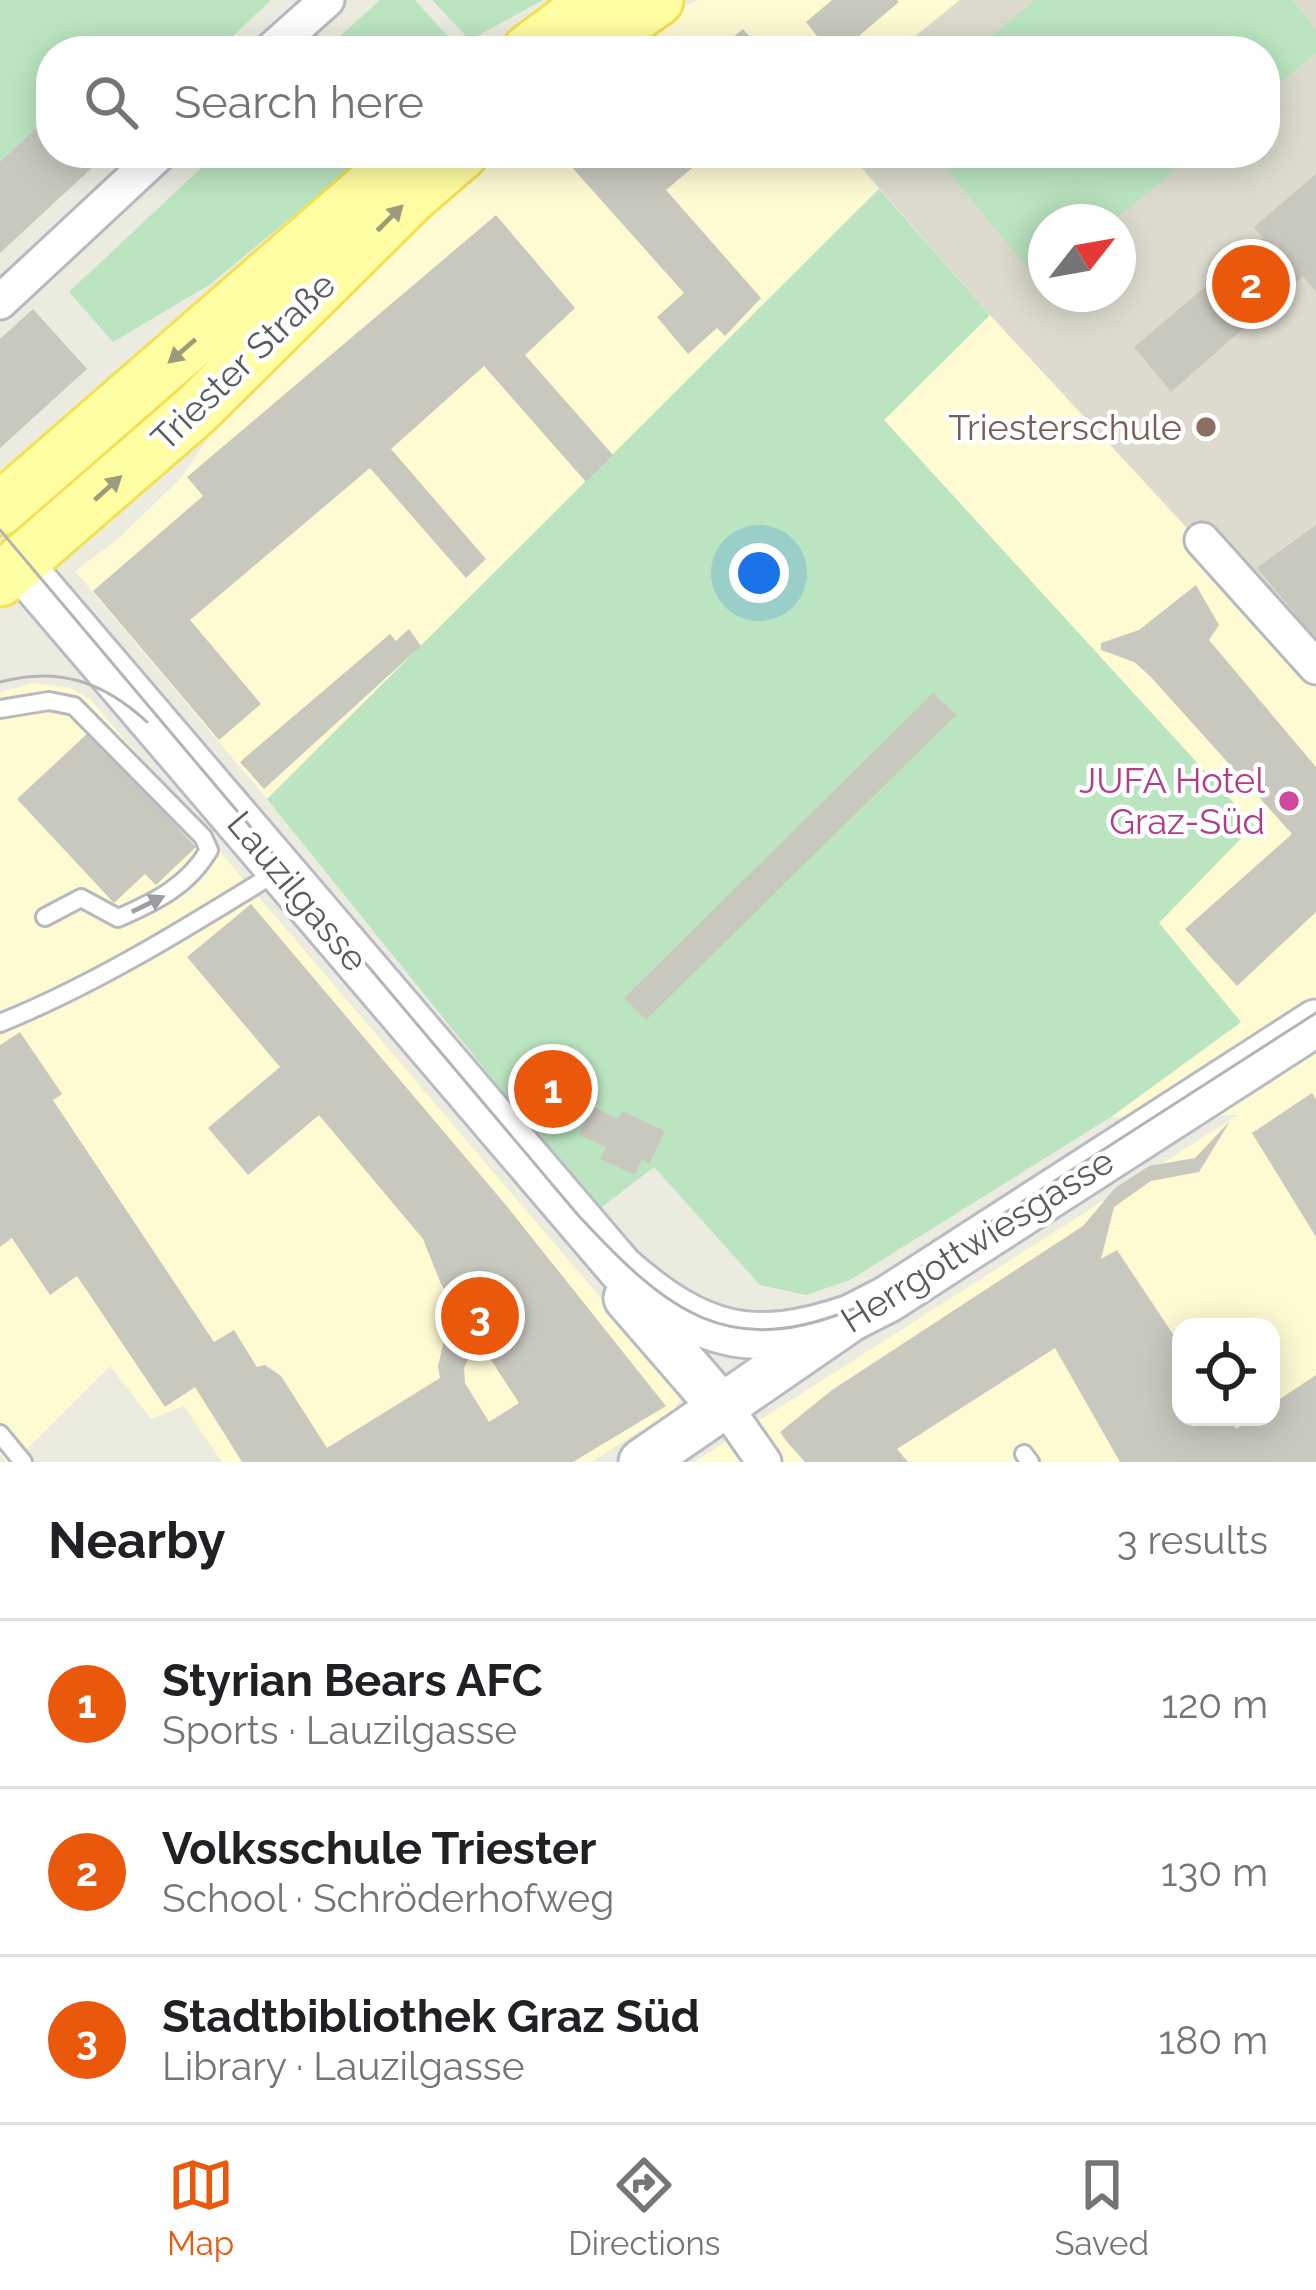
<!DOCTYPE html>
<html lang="en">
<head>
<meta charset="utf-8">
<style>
  :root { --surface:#fff; --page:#f2f2f2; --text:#202124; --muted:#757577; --line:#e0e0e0; --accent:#ea580c }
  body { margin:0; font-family:Raleway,sans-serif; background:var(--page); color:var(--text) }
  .controls { position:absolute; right:36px; bottom:36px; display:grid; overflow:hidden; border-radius:24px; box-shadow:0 6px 30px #0003 }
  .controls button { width:108px; height:108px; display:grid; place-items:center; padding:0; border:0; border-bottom:3px solid var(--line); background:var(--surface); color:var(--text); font:60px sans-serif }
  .compass { position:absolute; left:1028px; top:204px; width:108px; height:108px; border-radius:50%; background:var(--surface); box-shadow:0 6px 30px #0003; rotate:59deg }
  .you { position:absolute; left:759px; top:573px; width:42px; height:42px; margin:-30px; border:9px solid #fff; border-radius:50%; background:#1a73e8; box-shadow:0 0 0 18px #1a73e833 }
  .badge { display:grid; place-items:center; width:78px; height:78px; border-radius:50%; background:var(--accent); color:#fff; font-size:39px; font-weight:700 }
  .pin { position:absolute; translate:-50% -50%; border:6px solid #fff; box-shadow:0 3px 12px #0006 }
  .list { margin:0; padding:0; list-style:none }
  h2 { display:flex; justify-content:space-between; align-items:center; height:156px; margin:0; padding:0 48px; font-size:51px }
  h2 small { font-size:39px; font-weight:400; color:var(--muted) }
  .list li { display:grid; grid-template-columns:78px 1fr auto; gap:36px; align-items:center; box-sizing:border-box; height:168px; padding:0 48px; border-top:3px solid var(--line) }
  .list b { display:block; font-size:45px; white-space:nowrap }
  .list p { margin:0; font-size:39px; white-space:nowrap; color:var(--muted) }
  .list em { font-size:39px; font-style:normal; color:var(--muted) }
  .icon { flex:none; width:66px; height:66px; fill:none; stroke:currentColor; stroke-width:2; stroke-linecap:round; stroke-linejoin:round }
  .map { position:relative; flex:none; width:1316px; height:1462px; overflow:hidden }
  .search { position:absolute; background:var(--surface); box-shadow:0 6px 30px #0003; left:36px; right:36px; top:36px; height:132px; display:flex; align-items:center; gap:30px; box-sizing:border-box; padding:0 42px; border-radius:48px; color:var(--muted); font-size:45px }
  .sheet { height:660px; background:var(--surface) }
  nav { display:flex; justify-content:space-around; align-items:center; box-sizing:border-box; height:168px; border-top:3px solid var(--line); background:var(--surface); font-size:33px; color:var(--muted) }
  nav a { display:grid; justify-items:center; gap:6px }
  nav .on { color:var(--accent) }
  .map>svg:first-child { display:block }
  .commercial { fill:#fefbd3; fill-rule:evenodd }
  .education { fill:#dcdbce; fill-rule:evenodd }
  .green { fill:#bbe5c1 }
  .building { fill:#c9c8bf; fill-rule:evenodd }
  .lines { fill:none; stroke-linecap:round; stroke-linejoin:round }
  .lane-casing { stroke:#b8b9bf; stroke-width:22 }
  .street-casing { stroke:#b8b9bf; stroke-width:39 }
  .secondary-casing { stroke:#b9bbc2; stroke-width:51 }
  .primary-casing { stroke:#f4e051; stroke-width:57 }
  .lane { stroke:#fff; stroke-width:16 }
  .street { stroke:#fff; stroke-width:33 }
  .secondary { stroke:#fff; stroke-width:45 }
  .primary { stroke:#fffea2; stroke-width:51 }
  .tram { stroke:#b3b4b4; stroke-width:3 }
  .oneway { fill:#9b9c7b }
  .oneway2 { fill:#9b9da0 }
  .education-dot { fill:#8d6e63; stroke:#fff; stroke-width:4.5 }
  .hotel-dot { fill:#d1479c; stroke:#fff; stroke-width:4.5 }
  .labels { text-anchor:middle; stroke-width:9; stroke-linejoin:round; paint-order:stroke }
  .street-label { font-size:36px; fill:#595b61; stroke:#fff }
  .education-label { font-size:36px; fill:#785e54; stroke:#fff; text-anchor:end }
  .hotel-label { font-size:36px; fill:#b23c85; stroke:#fff; text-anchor:end }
</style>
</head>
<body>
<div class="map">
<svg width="1316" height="1462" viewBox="0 0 1316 1462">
  <rect width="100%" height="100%" fill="#ecebe0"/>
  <path class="commercial" d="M698,0H960L897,51H621L664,15Z
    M498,153H849L879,189L267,799L75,571L117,540L180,479L210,436L299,348L383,253Z
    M990,315L1316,668V1462H694L1238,1115L1111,1117L1240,1023L1159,923L1253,824L884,420ZM1181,1327H1271V1417H1181Z
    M33,683L71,688L90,699L675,1385L682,1397L675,1409L591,1462H222L184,1406L151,1419L110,1366L14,1462H6L0,1454V692Z"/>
  <path class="education" d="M960,0H1316V667L990,315L849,153H1265V51H897ZM1046,222H1118V294H1046Z"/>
  <path class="green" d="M0,0H271L217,51H51V153L0,253Z
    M380,0H415L461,51H300L318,34L329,46Z
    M432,0H543L470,40Z
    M1035,0H1292L1316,30V53L1265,95V51H973Z
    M192,153H370L209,285L113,342L69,292L200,169L189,155Z
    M933,153H1195L1112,222H1046V276L1039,282Z
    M879,189L990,315L884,420L1254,825L1159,923L1241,1022L1111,1117L850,1280L806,1295L760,1285L654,1167L598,1210L267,799Z"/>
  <path class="building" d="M832,0H897L899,2L854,40L863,51H829L806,22Z
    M743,29L762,51H716Z
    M48,117L51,153H108L0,253V162Z
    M581,153H710L666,190L761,298L725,336L717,328L688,354L657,317L684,293L569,164Z
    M1316,174V292L1303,276L1171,392L1134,347L1263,238L1254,227Z
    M496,215L575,308L525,355L613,455L586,482L484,366L391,449L486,559L466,578L370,468L190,620L261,704L219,740L93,591L203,496L187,477Z
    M33,309L87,369L0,448V339Z
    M1316,525V639L1257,568Z
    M1196,585L1219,625L1209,640L1316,767V912L1237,986L1185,929L1292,834L1150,676L1134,662L1101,650V643L1139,630Z
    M409,629L421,646L264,789L240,762L390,634L396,641Z
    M933,693L956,715L646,1020L624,998Z
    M89,732L196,847L156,885L145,874L114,903L17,799Z
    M251,904L505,1204L666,1406L573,1462H242L195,1387L165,1407L77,1276L50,1295L12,1238L0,1247V1045L20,1032L62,1094L53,1100L214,1342L234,1330L257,1367L265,1365L281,1376L327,1448L440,1378L438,1366L445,1336L464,1320L441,1284L423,1239L319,1115L248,1175L208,1128L280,1067L187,957ZM478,1340L519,1403L489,1422L465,1383L464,1368Z
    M530,1063L573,1083L560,1109L517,1089Z
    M1312,1093L1316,1099V1237L1252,1133Z
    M592,1106L618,1119L622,1111L665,1131L649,1164L642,1160L635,1175L600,1159L606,1147L579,1135Z
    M1230,1121L1199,1172L1151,1181L1114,1207L1101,1259L1117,1250L1181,1346V1417H1228L1236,1429L1253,1417H1271V1405L1316,1375V1462H1120L1055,1348L897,1449L908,1462H805L787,1442L780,1432L832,1390L1083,1226L1115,1188L1149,1166L1195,1158Z"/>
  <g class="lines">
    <defs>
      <path id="lane" d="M0,709L49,701L74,706L203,837L209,850C188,886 155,902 118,918L81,898L45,917
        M0,1023C99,983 189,926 280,870
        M0,1434L23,1462
        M1024,1454L1030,1462"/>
      <path id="street" d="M270,51L327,0
        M0,302L160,153
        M1202,540L1316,667
        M725,1406L764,1462"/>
      <path id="secondary" d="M19,564L621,1269C699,1337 751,1352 851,1318
        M627,1298L711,1395L725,1406
        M642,1462L851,1318L888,1299L1316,1023"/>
      <path id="primary" d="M528,51L596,0
        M585,51L657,0
        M0,509L409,153
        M0,580L195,411L411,197L462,153"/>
    </defs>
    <use href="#lane" class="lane-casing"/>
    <use href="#street" class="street-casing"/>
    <use href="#secondary" class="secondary-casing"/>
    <use href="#primary" class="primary-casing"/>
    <use href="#lane" class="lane"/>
    <use href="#street" class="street"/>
    <use href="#secondary" class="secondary"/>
    <use href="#primary" class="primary"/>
    <path class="tram" d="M0,530L578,1215C667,1311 728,1363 860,1306L1316,1013
      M0,682C58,666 104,682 147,722"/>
  </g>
  <defs><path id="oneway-solid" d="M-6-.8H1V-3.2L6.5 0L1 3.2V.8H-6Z" transform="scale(3)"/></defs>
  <g class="oneway">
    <use href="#oneway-solid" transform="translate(390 218) rotate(-45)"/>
    <use href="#oneway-solid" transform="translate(182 351) rotate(139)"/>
    <use href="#oneway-solid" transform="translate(108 488) rotate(-42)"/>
  </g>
  <use class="oneway2" href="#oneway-solid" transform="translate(148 904) rotate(-26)"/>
  <circle class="education-dot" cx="1206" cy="427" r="12"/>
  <circle class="hotel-dot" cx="1289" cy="801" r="12"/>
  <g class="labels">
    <g class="street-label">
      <text transform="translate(243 361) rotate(-44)" y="13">Triester Straße</text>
      <text transform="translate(298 891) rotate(50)" y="13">Lauzilgasse</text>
      <text transform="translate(977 1240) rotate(-32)" y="13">Herrgottwiesgasse</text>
    </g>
    <g class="education-label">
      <text x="1182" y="440">Triesterschule</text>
    </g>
    <g class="hotel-label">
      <text x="1265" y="793">JUFA Hotel<tspan x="1265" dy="41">Graz-Süd</tspan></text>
    </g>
  </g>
</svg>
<div class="controls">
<button><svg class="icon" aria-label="locate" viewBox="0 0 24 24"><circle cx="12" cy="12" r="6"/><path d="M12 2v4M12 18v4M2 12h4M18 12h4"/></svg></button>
</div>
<svg class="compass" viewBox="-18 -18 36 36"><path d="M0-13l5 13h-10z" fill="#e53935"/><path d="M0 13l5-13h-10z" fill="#757577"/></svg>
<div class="you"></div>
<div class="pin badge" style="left:553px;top:1089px">1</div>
<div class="pin badge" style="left:1251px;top:284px">2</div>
<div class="pin badge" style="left:480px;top:1316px">3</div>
<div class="search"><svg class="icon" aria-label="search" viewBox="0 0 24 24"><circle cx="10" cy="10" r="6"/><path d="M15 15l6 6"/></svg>Search here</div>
</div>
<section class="sheet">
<h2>Nearby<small>3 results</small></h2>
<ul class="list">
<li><span class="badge">1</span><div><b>Styrian Bears AFC</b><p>Sports · Lauzilgasse</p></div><em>120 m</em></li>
<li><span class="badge">2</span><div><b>Volksschule Triester</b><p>School · Schröderhofweg</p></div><em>130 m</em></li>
<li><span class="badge">3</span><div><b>Stadtbibliothek Graz Süd</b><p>Library · Lauzilgasse</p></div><em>180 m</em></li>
</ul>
</section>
<nav>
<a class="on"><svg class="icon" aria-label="map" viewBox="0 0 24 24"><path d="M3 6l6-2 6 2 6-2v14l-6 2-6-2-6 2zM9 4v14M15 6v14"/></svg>Map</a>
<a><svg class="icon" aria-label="directions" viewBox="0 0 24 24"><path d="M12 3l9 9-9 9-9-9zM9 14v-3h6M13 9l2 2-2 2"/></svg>Directions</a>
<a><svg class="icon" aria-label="saved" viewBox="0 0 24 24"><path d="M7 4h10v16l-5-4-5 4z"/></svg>Saved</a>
</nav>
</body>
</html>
